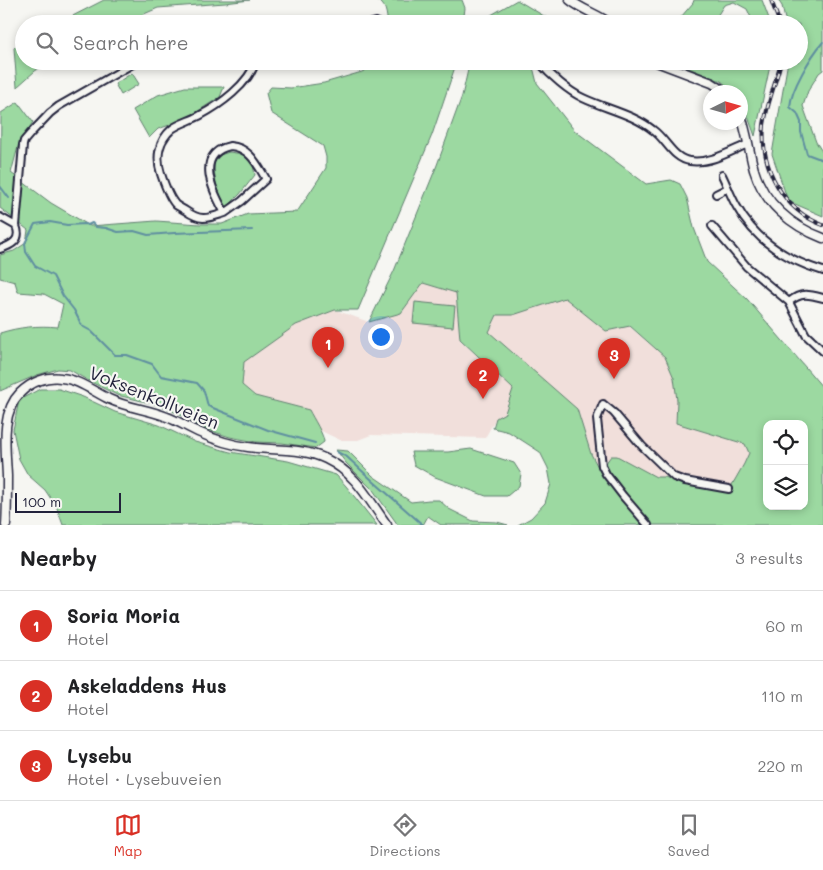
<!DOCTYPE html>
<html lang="en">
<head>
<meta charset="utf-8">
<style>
  :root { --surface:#fff; --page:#f2f2f2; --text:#202124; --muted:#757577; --line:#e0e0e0; --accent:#d93025 }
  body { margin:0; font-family:Mali,sans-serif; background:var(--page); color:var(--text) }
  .controls { position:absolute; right:15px; bottom:15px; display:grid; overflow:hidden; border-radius:10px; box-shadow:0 2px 8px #0003 }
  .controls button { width:45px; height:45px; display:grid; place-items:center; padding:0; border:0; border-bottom:1px solid var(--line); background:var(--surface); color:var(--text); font:25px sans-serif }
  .compass { position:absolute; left:703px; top:85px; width:45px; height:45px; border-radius:50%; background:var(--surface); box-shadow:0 2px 8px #0003; rotate:85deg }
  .scale { position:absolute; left:15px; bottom:12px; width:106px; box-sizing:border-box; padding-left:5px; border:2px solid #22223b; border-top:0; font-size:14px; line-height:18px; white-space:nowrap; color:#22223b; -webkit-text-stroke:4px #f6f6f2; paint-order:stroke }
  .you { position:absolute; left:380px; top:336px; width:18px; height:18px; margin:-12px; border:4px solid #fff; border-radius:50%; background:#1a73e8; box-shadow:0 0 0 8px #1a73e833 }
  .badge { display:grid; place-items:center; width:32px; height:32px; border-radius:50%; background:var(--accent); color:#fff; font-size:16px; font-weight:700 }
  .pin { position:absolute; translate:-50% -41px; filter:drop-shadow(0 1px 2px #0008) }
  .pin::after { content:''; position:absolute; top:26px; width:18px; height:15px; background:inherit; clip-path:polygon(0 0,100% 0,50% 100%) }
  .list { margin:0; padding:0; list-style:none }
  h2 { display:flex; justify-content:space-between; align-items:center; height:65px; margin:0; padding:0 20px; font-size:21px }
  h2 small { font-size:16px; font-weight:400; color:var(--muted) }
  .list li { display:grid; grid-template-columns:32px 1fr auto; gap:15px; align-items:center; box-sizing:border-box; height:70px; padding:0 20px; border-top:1px solid var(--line) }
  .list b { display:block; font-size:19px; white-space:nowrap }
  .list p { margin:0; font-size:16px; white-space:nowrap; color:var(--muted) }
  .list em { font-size:16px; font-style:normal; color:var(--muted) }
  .icon { flex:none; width:28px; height:28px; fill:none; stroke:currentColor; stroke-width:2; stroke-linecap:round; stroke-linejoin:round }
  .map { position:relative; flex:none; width:823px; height:525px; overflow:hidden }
  .search { position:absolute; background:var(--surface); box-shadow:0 2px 8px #0003; left:15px; right:15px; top:15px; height:55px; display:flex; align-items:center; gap:12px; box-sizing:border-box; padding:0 18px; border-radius:28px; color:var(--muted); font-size:19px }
  .sheet { height:275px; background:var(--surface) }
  nav { display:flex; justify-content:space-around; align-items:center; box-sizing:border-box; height:70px; border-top:1px solid var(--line); background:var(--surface); font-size:14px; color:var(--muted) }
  nav a { display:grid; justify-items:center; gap:2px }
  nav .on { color:var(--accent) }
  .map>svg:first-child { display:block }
  .built { fill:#f1dfdb }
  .green { fill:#9cd9a1; stroke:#5f7e6e; fill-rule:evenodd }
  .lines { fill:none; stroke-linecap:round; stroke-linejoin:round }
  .stream { stroke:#5f8fa0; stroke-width:2 }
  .minor-casing { stroke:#22223b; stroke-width:10 }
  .tertiary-casing { stroke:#22223b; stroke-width:11 }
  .minor { stroke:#f6f6f2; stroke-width:6 }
  .tertiary { stroke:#f6f6f2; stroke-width:8 }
  .rail-casing { stroke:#22223b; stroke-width:4 }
  .rail { stroke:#f6f6f2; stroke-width:2; stroke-dasharray:5.5; stroke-linecap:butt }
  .labels { text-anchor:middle; stroke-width:4.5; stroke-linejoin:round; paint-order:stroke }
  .street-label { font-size:18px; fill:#22223b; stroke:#f6f6f2 }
</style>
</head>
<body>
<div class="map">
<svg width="823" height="525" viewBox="0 0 823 525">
  <rect width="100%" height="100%" fill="#f6f6f2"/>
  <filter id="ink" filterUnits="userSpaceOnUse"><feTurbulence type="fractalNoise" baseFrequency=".02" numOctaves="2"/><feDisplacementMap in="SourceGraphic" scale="10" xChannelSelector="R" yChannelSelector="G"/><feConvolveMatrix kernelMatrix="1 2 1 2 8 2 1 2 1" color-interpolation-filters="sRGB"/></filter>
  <g filter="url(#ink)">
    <path class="built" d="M423,283L456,292L460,340L514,389L505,413L496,418L485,438L371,435L358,440H340L319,430L309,410L255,396L242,385L244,362L296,325L335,310L369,322L401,313Z
      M565,298L606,331L629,326L665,357L674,378L677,400L676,423L745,444L749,453L744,464L728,492L684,485L665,477H656L617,456H611L601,471L591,454L577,409L489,332L497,315H513Z"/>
    <path class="green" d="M104,0H250L225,3L158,8L121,24H57Z
      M376,0H462L465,8L463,24H388C386,14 387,4 376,0Z
      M517,0L549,19L546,24H483L486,18Z
      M694,0H762L771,24H754L747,9L734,2L724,5L712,24H675L693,3Z
      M778,0H823V70L819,73L808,91L803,106L816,142L823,153V216L788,201L772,154L788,61H799V24H786L782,6Z
      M24,40V61H51L35,71L17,87L14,48L20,42Z
      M381,61H456L454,70L432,135L358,310H335L296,325L244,362L242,385L255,396L309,410C313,418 324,435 324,442L316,448L282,443L256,442L230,437L202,428L177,413L154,404L117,395L87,380L70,370L58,369L37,375L0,391V333C19,327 38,325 58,327L63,304L44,294L18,292L15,282L0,278V255L14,251L26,243L28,230L0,208L1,113L18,102L33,122L19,143L11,173L51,203L90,226L156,221L200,224H222L248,214L297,212L326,168V157L323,146L271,113L266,93L271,87L291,88L324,83L362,72Z
      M470,61H530L534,71L537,83L574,130L646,184L671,180L680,184L687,198L694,228L707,262L747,299L823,388V525H518L531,518L545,503L551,484L548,468L540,452L509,432L493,428L496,418L505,413L513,389L460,339L456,293L423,283L401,313L369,322L394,271L437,165L462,96ZM565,298L606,331L630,326L665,357L674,378L677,400L676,423L745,444L749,453L744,464L728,492L684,485L665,477H656L617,456H611L600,471L591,454L577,409L489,332L497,315H513ZM767,424H804V506H767Z
      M671,61H771L755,136L742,100L741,98L740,92H734L721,81Z
      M132,73L139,84L121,95L115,84Z
      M185,87H224L220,97L184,120L158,129L149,138L133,110L158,95Z
      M229,152L243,154L253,165L255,175L240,194L227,207C217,192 214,179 214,162L220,155Z
      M415,302L455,306L453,327L413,323Z
      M40,389H59L83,397L115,412L159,425L195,442L230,452L288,461L336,475L346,486L377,525H63L57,508L45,490L28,475L19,459L13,430L19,400Z
      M471,449L514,463L521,474L519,486L507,496H486L435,477L414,465L411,452H448Z
      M336,450L348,451L373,476L411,502L429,500H439L449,509L473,521L497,522L508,525H441L428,516L423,525H398L373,490L346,463Z"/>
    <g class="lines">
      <path class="stream" d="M823,42C811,56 791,89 790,107L797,113L801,122V132L807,154L823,160
        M0,186L9,198
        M252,230L174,233L148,235L134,231L118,232L106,228L96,227L92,223L88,225L85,224L67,225L50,222L35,224L25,243L26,252L35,266L53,276L63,296L74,310L82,326L91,331L115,355H127L152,364L161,376L197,383L204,391L208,406L268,430L315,443
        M337,452L347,457L373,481L423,525"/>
      <defs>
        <path id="minor" d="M368,24L376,22
          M539,62C550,75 568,91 583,98C606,109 633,114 653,130C666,139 673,159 690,161C710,164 731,151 748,144
          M230,146C249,147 257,164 266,179L242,201L225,213C213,192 194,154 230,146Z
          M722,175C727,185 731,197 737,207C755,240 787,260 823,271
          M716,194L728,188
          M225,213C208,218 202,222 186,211C183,209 179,207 176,205C170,199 164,183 161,174C156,158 158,141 172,129C178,124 192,120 199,116C220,105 249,84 256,61
          M0,217L16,226
          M712,226L747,267L789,302L806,335L823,351
          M0,249C12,245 22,240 16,226L23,145L24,141L30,134L50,113L59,106L138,61
          M789,302C801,292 808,294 823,298
          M648,525L623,496L606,474L602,466L597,419L603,404L614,413L642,446L674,477L685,481L729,489"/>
        <path id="tertiary" d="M570,0C582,10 598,14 611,24
          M654,61L712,83L726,92
          M740,113C747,132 749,151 754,170C764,203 791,226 823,238
          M6,525C7,509 7,492 7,476C6,450 0,413 20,393C31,382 46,376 61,378C78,379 94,392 109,399C128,408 148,409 167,417C178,421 187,427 198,432C213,439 231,445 248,447C274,451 302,447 326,459C357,474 368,499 387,525"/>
      </defs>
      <use href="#minor" class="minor-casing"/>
      <use href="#tertiary" class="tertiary-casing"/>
      <use href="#minor" class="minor"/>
      <use href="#tertiary" class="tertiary"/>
      <defs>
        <path id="rail" d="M771,0L780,24
          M781,61C776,83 767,103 764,125C760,168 783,210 823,225"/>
      </defs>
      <use href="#rail" class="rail-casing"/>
      <use href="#rail" class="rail"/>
    </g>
  </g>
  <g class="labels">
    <g class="street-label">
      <text transform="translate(154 398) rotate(22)" y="6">Voksenkollveien</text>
    </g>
  </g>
</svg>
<div class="controls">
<button><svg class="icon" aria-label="locate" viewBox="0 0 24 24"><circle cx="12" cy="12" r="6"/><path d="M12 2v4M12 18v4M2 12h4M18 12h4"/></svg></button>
<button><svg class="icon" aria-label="layers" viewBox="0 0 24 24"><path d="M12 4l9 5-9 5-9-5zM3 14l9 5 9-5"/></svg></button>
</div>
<svg class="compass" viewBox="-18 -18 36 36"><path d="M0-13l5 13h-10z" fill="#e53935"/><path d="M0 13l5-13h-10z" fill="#757577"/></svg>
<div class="scale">100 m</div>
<div class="you"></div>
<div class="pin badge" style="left:328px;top:368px">1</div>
<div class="pin badge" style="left:483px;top:399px">2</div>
<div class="pin badge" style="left:614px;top:379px">3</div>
<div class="search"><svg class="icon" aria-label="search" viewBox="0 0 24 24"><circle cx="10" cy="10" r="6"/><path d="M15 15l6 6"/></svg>Search here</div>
</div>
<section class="sheet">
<h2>Nearby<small>3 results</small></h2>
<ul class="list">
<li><span class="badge">1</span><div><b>Soria Moria</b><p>Hotel</p></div><em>60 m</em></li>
<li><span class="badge">2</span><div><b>Askeladdens Hus</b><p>Hotel</p></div><em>110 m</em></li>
<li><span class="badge">3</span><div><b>Lysebu</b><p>Hotel · Lysebuveien</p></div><em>220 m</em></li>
</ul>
</section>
<nav>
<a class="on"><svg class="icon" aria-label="map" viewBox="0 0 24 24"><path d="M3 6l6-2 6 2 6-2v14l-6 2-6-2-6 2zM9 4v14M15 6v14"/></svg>Map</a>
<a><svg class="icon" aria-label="directions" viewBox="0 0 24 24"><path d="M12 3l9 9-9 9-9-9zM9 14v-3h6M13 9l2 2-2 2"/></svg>Directions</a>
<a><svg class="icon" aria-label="saved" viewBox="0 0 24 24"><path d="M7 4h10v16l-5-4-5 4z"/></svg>Saved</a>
</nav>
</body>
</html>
